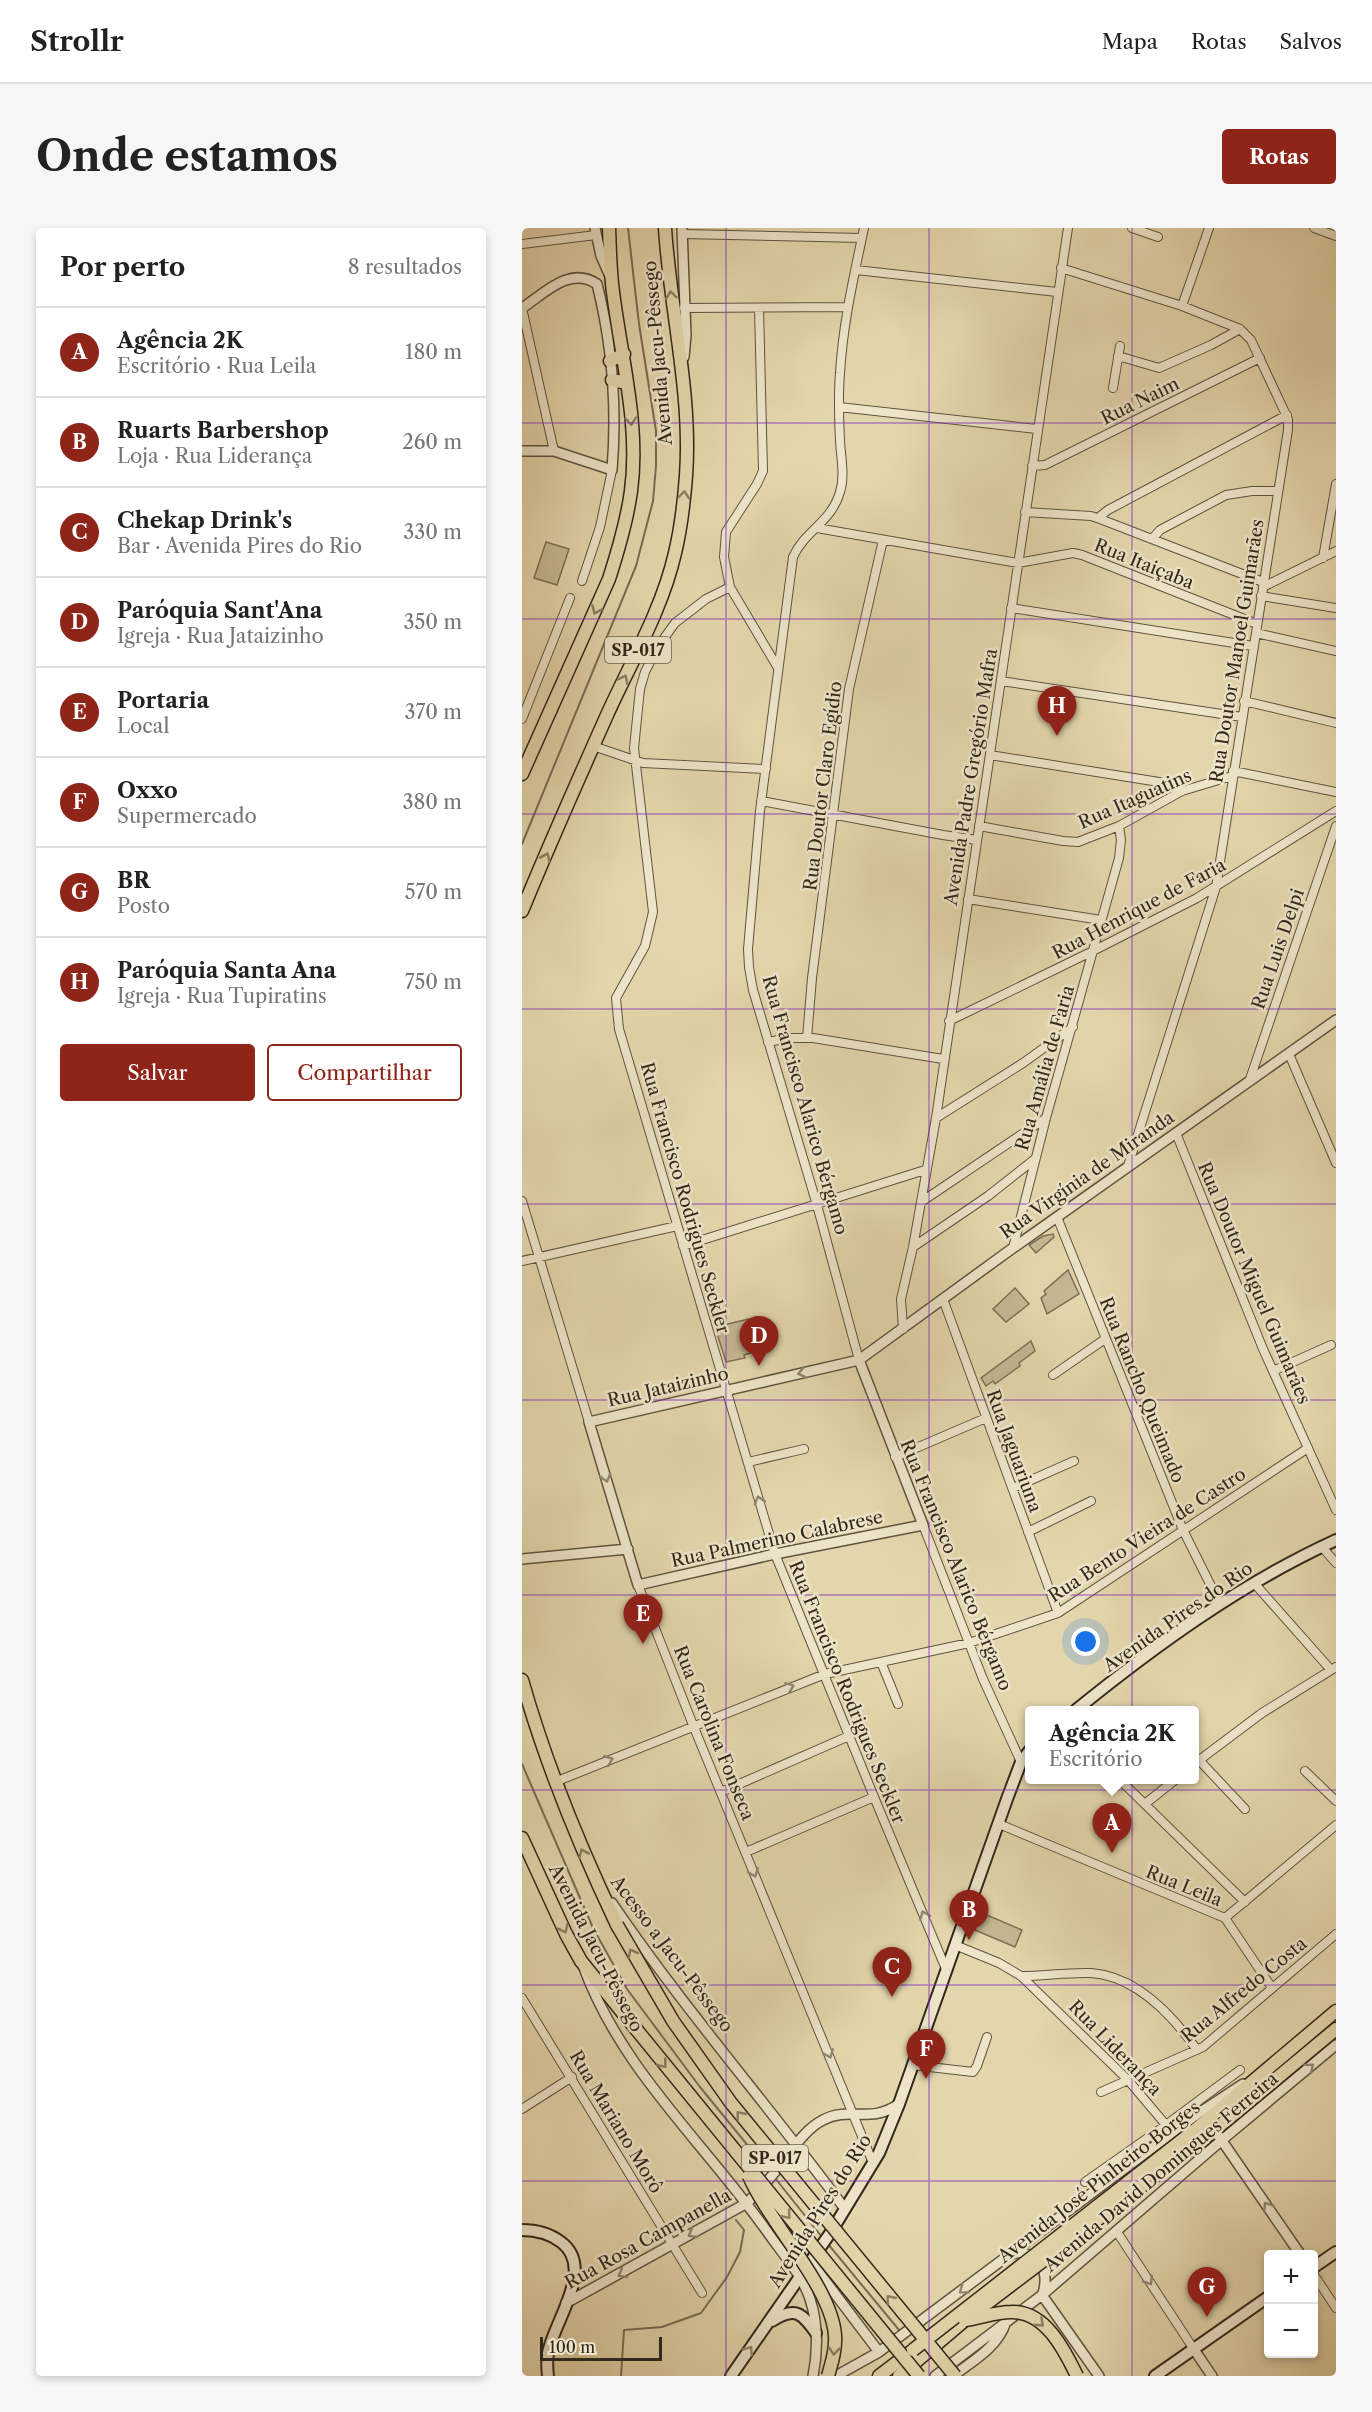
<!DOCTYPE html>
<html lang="pt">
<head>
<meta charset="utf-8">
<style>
  :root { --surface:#fff; --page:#f6f6f6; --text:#222; --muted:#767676; --line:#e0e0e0; --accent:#8f2418 }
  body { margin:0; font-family:"Libre Caslon Text",serif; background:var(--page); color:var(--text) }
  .controls { position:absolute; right:18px; bottom:18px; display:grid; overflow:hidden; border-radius:6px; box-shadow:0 3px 9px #0003 }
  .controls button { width:54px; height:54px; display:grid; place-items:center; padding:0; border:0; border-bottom:2px solid var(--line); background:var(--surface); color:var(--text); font:30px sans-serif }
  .scale { position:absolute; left:18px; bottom:15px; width:122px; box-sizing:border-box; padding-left:6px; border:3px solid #32281b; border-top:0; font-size:16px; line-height:21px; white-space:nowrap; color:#32281b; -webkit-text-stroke:4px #ede4c9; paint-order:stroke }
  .you { position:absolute; left:564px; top:1414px; width:21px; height:21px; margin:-15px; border:4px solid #fff; border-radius:50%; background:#1a73e8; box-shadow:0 0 0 9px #1a73e833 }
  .badge { display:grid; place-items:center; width:39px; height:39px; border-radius:50%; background:var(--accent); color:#fff; font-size:20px; font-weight:700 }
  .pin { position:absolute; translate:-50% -50px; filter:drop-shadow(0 2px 3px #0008) }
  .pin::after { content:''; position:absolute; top:32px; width:21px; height:18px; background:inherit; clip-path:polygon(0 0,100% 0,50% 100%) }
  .popup { position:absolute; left:503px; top:1478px; width:174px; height:78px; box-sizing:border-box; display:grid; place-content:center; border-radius:6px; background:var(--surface); filter:drop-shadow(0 2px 4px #0005); font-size:20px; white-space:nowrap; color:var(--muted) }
  .popup b { font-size:22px; color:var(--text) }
  .popup::after { content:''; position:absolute; left:50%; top:100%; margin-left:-12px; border:12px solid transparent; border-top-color:var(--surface) }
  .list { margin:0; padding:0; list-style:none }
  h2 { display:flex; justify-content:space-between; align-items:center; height:78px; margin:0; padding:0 24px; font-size:26px }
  h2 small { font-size:20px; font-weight:400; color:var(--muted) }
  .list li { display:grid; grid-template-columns:39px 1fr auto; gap:18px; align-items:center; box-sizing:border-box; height:90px; padding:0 24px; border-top:2px solid var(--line) }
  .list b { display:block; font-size:22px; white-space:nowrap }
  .list p { margin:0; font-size:20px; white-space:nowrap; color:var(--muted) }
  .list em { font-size:20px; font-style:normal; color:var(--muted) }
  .actions { display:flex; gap:12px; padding:18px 24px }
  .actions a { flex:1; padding:14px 0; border:2px solid var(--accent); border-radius:6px; text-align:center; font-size:21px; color:var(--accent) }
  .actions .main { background:var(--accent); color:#fff }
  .map { position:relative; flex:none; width:814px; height:2148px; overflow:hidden; border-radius:6px }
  header { display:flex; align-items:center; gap:36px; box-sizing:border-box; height:84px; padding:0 30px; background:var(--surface); border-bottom:2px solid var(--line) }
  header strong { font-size:28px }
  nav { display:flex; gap:33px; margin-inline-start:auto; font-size:21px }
  .intro { display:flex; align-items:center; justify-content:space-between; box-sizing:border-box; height:144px; padding:0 36px }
  h1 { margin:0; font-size:42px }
  .button { padding:15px 27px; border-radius:6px; background:var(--accent); color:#fff; font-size:21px; font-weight:700 }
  main { display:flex; gap:36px; padding:0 36px }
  aside { flex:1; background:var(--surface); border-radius:6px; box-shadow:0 3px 9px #0003 }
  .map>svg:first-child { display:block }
  .green { fill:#c6b893; stroke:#7c7057; stroke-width:1.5 }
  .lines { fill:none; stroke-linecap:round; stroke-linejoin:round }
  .stream { stroke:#786d55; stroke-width:2 }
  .minor-casing { stroke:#5e543f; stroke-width:10 }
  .tertiary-casing { stroke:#5e543f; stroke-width:12 }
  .secondary-casing { stroke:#32281b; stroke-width:14 }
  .primary-casing { stroke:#32281b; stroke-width:15 }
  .trunk-casing { stroke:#32281b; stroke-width:15 }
  .minor { stroke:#ede4c9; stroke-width:8 }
  .tertiary { stroke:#ede4c9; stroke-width:9 }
  .secondary { stroke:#ede4c9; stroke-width:10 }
  .primary { stroke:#e4d6ac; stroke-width:12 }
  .trunk { stroke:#e4d6ac; stroke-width:12 }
  .primary-bridge-casing { stroke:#32281b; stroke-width:15; stroke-linecap:butt }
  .trunk-bridge-casing { stroke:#32281b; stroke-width:15; stroke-linecap:butt }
  .primary-bridge { stroke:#e4d6ac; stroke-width:12 }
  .trunk-bridge { stroke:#e4d6ac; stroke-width:12 }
  .oneway { stroke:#8b7f64 }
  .oneway2 { stroke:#908672 }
  .grid { fill:none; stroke:#7b2cbf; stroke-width:1.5; stroke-opacity:0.55 }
  .labels { text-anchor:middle; stroke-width:5; stroke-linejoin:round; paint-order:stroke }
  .shield { fill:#ede4c9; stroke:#6a604f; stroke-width:1.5 }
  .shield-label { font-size:16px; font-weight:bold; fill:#32281b }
  .street-label { font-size:18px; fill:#32281b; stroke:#ede4c9 }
</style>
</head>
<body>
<header>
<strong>Strollr</strong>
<nav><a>Mapa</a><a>Rotas</a><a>Salvos</a></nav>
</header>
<div class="intro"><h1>Onde estamos</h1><a class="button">Rotas</a></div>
<main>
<aside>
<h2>Por perto<small>8 resultados</small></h2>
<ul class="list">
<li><span class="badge">A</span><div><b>Agência 2K</b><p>Escritório · Rua Leila</p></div><em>180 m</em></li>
<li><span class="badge">B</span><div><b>Ruarts Barbershop</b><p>Loja · Rua Liderança</p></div><em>260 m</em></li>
<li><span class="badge">C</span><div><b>Chekap Drink's</b><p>Bar · Avenida Pires do Rio</p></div><em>330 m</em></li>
<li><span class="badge">D</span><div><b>Paróquia Sant'Ana</b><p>Igreja · Rua Jataizinho</p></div><em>350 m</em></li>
<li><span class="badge">E</span><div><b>Portaria</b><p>Local</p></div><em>370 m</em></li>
<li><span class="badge">F</span><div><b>Oxxo</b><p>Supermercado</p></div><em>380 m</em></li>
<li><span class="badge">G</span><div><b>BR</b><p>Posto</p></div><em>570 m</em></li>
<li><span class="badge">H</span><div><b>Paróquia Santa Ana</b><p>Igreja · Rua Tupiratins</p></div><em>750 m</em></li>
</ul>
<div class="actions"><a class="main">Salvar</a><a>Compartilhar</a></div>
</aside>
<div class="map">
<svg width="814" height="2148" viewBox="0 0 814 2148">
  <rect width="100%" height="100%" fill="#e4d6ac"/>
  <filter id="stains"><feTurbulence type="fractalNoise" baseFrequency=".00333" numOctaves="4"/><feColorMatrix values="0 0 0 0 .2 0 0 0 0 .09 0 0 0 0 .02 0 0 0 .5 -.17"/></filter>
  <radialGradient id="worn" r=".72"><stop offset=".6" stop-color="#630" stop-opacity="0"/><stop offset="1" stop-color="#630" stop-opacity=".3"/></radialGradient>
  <path class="green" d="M24,314L47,321L35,357L12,350Z
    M531,1006L532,1009L514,1025L507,1017L521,1008Z
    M546,1042L557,1066L525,1086L519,1070L524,1066L522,1063Z
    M493,1060L507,1076L484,1094L471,1081Z
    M227,1091L235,1117L228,1119L229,1125L222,1127L223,1130L204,1134L193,1099Z
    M509,1113L513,1123L497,1135L498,1138L473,1156L471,1153L464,1158L459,1150Z
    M460,1685L500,1702L493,1719L453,1702Z"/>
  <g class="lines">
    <path class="stream" d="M0,616L114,338L131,273L134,238V203L117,96L106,0
      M0,1536L71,1700L105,1761L178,1859L249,1946
      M253,1950L300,2009
      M306,2016L377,2102
      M99,2148L102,2102L140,2099L179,2085L205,2049L218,2024L222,2002L214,1992"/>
    <defs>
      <path id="minor" d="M610,0L636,9
        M792,0L814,8
        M160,6L340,10
        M0,16L74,7
        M539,40L660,78L718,101L729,112L766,191V202L694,659L606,938
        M334,42L535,64
        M660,78L687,0
        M0,80L32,223
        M162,80L325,79
        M237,80L241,243L235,256L204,304L202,329L208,359L256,440
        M596,128L637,140L689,117L718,101
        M591,160L598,118
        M317,179L515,201
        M510,238L523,237L738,130
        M503,284L569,288L578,291L741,354
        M576,290L586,282L765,187
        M295,300L496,335L551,325L560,327L735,396
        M631,310L638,302L704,267L730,263H755
        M801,330L814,256
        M60,353L78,299L90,242
        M208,359L184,371L153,395L135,420L123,444L118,461L112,520L131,684L123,718L94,770L97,801L253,1326L352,1569L424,1741
        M741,359L814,323
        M739,368L814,380
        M489,380L731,418
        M734,405L814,423
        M479,453L720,489
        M722,473L814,495
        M0,491L48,370
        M71,518L121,535L244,541
        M468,527L637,554L660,563
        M711,543L814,564
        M239,573L421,607L455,612
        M457,598L541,613L556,614L597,598L660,563L710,548
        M446,671L579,692
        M427,793L571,723L675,670L814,583
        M285,810L290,750L327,461L361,312
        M246,814L267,810H291L421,831
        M767,826L814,935
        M727,854L814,598
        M414,890L501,835L551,799
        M654,905L741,1121L814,1282
        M0,973L67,1194
        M399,974L524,890
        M535,989L661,1302L698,1376
        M161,1018L403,942
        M391,1019L466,968L513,931
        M491,1020L524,890L597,630L599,612L597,598
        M0,1033L155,998
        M421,1071L536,1385
        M381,1101L379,1071L391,1019L414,890L546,0
        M337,1132L295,977L231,762L227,739L226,721L238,583L271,329C283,302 309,295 318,264C323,248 319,230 318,213C317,191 316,168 318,145C321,95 332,48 342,0
        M751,1143L809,1117
        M531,1147L583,1111
        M373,1229L464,1190
        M226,1234L282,1221
        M491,1260L552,1233
        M401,1297L461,1451L499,1534
        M506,1304L569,1273
        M800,1319L814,1335
        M732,1355L809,1442
        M116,1357L171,1497L351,1935
        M359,1434L376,1476
        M677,1532L723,1581
        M672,1536L740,1485L814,1439
        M783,1543L814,1573
        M598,1552L723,1674
        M33,1554L303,1446L447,1415L536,1385L786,1220
        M199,1564L327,1508
        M624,1575L653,1552
        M477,1596L703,1690L750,1760
        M224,1624L352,1569
        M703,1690L814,1597
        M433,1717L477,1735L499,1748L606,1852L644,1897
        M499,1748C522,1748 546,1744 569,1745C614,1748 651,1788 675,1822
        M0,1770L180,2065
        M390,1837L451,1844L455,1838L465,1809
        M579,1864L681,1819L814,1706
        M0,1881L50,1849
        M563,1954L644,1897L718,1842
        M595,2004L671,2120
        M792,2047L814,2080"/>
      <path id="tertiary" d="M73,0L79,28L87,46
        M160,0L164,107L162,129
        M0,80C21,67 47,37 75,56C90,116 95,181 90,242L32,223H0
        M337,1132L401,1297L253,1326L116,1357L67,1194L337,1132L484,1025L814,792
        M0,1331L106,1321
        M90,1675C162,1781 247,1878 323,1981
        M62,1740C99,1841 183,1916 244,2002C259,2024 280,2046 288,2071C296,2095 296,2124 291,2148
        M696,1907L778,2026
        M490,2026L499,2024L517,2031C523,2043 525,2052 521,2065
        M289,2034L357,2124
        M520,2067L577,2148
        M44,2075L225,1975C235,1965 244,1955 253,1944C267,1927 281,1902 301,1892C327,1878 349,1896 377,1876
        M671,2120L690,2148
        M314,2148L357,2124L677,1885L721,1856
        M413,2148L520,2067L700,1912L814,1817
        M431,2148C452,2132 475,2120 484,2094"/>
      <path id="secondary" d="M554,1482C634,1417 720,1355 814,1312
        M0,2002C15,2002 27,2005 39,2014C74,2040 32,2093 26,2125C25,2132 25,2140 26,2148
        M792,2039L814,2024
        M250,2093C273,2078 280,2085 294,2105
        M209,2148L309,2004L357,1925L377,1876L485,1571L499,1534L508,1522
        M633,2148L746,2069"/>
      <path id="primary" d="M673,1902L814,1783
        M683,1910L814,1801
        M357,2148L390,2123"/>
      <path id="trunk" d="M88,133L102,126
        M90,152L105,155
        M0,546L87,351C96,323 105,293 109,263C118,197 99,129 91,64C88,43 88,21 87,0
        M0,683C27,617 56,552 85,487C109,434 140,382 153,325C159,300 162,274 164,248C170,165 148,82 143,0
        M0,1452C24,1537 57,1617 95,1697
        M0,1610L44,1706L59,1733L105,1790
        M377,2148L443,2092"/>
    </defs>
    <use href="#minor" class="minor-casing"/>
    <use href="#tertiary" class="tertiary-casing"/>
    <use href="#secondary" class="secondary-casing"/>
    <use href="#primary" class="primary-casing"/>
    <use href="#trunk" class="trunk-casing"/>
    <use href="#minor" class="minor"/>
    <use href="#tertiary" class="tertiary"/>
    <use href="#secondary" class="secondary"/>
    <use href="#primary" class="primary"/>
    <use href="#trunk" class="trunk"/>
    <defs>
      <path id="primary-bridge" d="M443,2092L683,1910
        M391,2122L673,1902"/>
      <path id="trunk-bridge" d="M95,1697L151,1793L209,1875L433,2148
        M105,1790L397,2148
        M227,1948C248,1996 309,2058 313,2107C314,2121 310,2134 306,2148
        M443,2092C458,2090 474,2084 489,2084C523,2083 542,2121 555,2148"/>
    </defs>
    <use href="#primary-bridge" class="primary-bridge-casing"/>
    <use href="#trunk-bridge" class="trunk-bridge-casing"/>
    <use href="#primary-bridge" class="primary-bridge"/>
    <use href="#trunk-bridge" class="trunk-bridge"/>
  </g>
  <defs><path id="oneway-chevron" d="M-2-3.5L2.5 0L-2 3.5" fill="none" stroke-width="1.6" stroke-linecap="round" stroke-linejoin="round" transform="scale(1.5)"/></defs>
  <g class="oneway">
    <use href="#oneway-chevron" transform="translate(149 67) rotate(-98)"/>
    <use href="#oneway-chevron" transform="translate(109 193) rotate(85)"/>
    <use href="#oneway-chevron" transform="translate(162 267) rotate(-85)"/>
    <use href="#oneway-chevron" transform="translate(74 382) rotate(114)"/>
    <use href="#oneway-chevron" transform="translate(102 451) rotate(-64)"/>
    <use href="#oneway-chevron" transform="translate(24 629) rotate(-66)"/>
    <use href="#oneway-chevron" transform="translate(61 1625) rotate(-114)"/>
    <use href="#oneway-chevron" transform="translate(42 1701) rotate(64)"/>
    <use href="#oneway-chevron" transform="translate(110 1725) rotate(-119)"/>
    <use href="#oneway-chevron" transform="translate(141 1836) rotate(51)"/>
    <use href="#oneway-chevron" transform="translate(218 1887) rotate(-129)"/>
    <use href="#oneway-chevron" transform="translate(265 1987) rotate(50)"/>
    <use href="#oneway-chevron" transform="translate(368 2071) rotate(-129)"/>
    <use href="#oneway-chevron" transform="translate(518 2095) rotate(43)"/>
    <use href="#oneway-chevron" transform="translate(312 2123) rotate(96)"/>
  </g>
  <g class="oneway2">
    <use href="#oneway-chevron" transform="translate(280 1145) rotate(167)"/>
    <use href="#oneway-chevron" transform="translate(84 1250) rotate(74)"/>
    <use href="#oneway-chevron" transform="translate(237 1272) rotate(-107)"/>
    <use href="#oneway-chevron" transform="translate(268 1459) rotate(-21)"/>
    <use href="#oneway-chevron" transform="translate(87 1532) rotate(-22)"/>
    <use href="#oneway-chevron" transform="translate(232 1645) rotate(68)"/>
    <use href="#oneway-chevron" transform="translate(402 1687) rotate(-113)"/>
    <use href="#oneway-chevron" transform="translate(307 1826) rotate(67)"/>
    <use href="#oneway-chevron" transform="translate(788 1839) rotate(-40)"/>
    <use href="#oneway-chevron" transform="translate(745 1978) rotate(-124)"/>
    <use href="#oneway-chevron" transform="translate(170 2006) rotate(150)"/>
    <use href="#oneway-chevron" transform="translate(100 2046) rotate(151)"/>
    <use href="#oneway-chevron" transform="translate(627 2053) rotate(57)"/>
    <use href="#oneway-chevron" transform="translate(441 2062) rotate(143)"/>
    <use href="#oneway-chevron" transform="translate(227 2122) rotate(-56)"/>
  </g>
  <path class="grid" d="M204,0V2148M407,0V2148M610,0V2148M0,195H814M0,391H814M0,586H814M0,781H814M0,976H814M0,1172H814M0,1367H814M0,1562H814M0,1757H814M0,1953H814"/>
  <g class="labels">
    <g class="shield">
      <rect x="83" y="409" width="66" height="26" rx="4.5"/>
      <rect x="220" y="1917" width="66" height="26" rx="4.5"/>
    </g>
    <g class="shield-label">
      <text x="116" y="428">SP-017</text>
      <text x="253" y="1936">SP-017</text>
    </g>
    <g class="street-label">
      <text transform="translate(136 125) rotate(-95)" y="6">Avenida Jacu-Pêssego</text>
      <text transform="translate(618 173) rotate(-26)" y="6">Rua Naim</text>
      <text transform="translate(622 336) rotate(22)" y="6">Rua Itaiçaba</text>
      <text transform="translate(715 423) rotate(-81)" y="6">Rua Doutor Manoel Guimarães</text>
      <text transform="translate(449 549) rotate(-81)" y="6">Avenida Padre Gregório Mafra</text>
      <text transform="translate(301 558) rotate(-83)" y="6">Rua Doutor Claro Egídio</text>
      <text transform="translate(613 571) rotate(-24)" y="6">Rua Itaguatins</text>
      <text transform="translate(617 681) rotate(-28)" y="6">Rua Henrique de Faria</text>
      <text transform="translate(756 721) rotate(-71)" y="6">Rua Luis Delpi</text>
      <text transform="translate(523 840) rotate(-74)" y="6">Rua Amália de Faria</text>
      <text transform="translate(283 877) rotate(74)" y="6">Rua Francisco Alarico Bérgamo</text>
      <text transform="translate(565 947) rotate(-35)" y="6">Rua Virgínia de Miranda</text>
      <text transform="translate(163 970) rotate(74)" y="6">Rua Francisco Rodrigues Seckler</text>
      <text transform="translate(732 1055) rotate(67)" y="6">Rua Doutor Miguel Guimarães</text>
      <text transform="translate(146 1159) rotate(-13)" y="6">Rua Jataizinho</text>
      <text transform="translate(620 1162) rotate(68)" y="6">Rua Rancho Queimado</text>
      <text transform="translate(492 1223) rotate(70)" y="6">Rua Jaguariuna</text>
      <text transform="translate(625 1307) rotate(-33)" y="6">Rua Bento Vieira de Castro</text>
      <text transform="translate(255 1311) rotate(-12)" y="6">Rua Palmerino Calabrese</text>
      <text transform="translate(434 1337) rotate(68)" y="6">Rua Francisco Alarico Bérgamo</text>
      <text transform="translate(656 1389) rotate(-35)" y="6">Avenida Pires do Rio</text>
      <text transform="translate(325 1464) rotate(68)" y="6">Rua Francisco Rodrigues Seckler</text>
      <text transform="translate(192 1505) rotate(68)" y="6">Rua Carolina Fonseca</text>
      <text transform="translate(662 1658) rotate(22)" y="6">Rua Leila</text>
      <text transform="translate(74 1720) rotate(63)" y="6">Avenida Jacu-Pêssego</text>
      <text transform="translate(150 1726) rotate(53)" y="6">Acesso a Jacu-Pêssego</text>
      <text transform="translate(722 1762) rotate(-39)" y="6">Rua Alfredo Costa</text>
      <text transform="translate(593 1820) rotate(46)" y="6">Rua Liderança</text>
      <text transform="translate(94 1894) rotate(59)" y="6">Rua Mariano Morô</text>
      <text transform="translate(639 1944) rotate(-40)" y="6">Avenida David Domingues Ferreira</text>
      <text transform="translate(577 1954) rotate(-38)" y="6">Avenida José Pinheiro Borges</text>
      <text transform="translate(298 1983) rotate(-58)" y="6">Avenida Pires do Rio</text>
      <text transform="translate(126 2011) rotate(-29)" y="6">Rua Rosa Campanella</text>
    </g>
  </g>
  <rect width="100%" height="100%" filter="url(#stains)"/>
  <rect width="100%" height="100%" fill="url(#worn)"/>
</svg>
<div class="controls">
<button>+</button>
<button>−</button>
</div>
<div class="scale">100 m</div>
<div class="you"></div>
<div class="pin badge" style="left:590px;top:1625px">A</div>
<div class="popup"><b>Agência 2K</b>Escritório</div>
<div class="pin badge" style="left:447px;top:1712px">B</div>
<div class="pin badge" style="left:370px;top:1769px">C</div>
<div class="pin badge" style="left:237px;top:1138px">D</div>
<div class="pin badge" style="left:121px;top:1416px">E</div>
<div class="pin badge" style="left:404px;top:1851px">F</div>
<div class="pin badge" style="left:685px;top:2089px">G</div>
<div class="pin badge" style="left:535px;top:508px">H</div>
</div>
</main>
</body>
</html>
